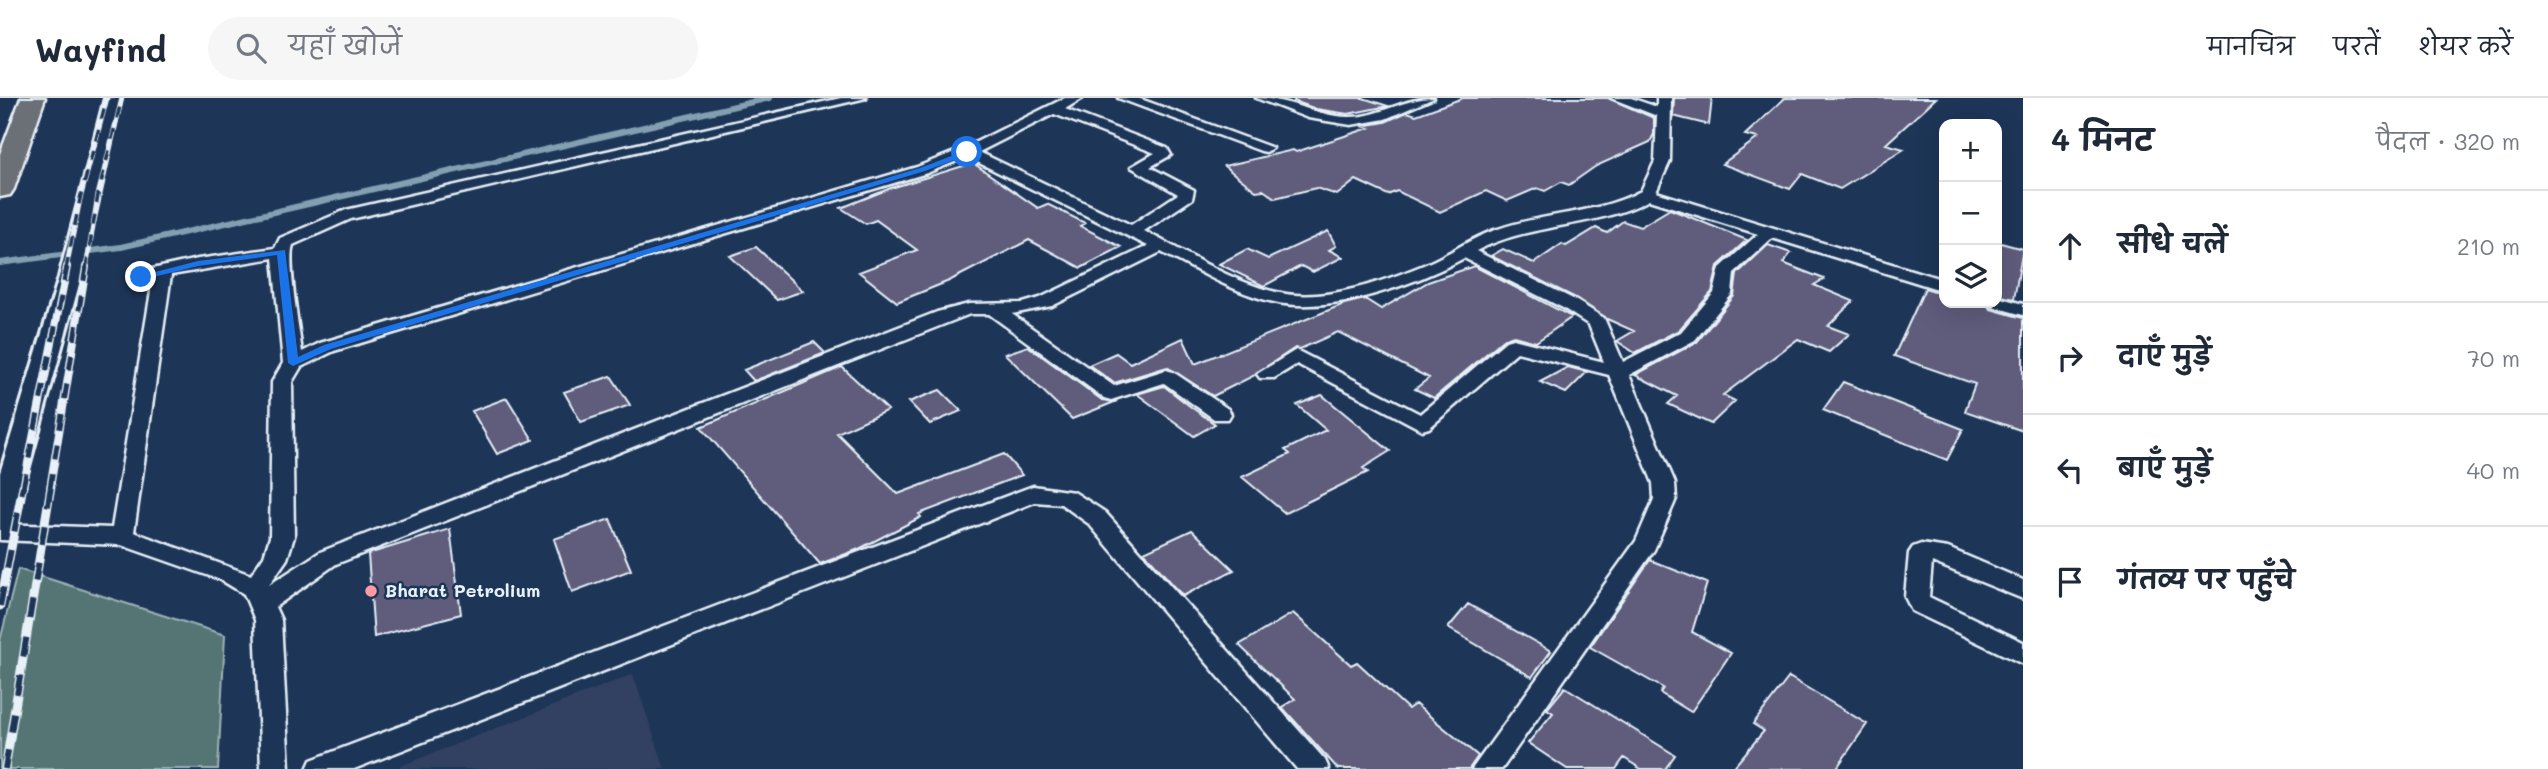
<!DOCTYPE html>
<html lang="hi">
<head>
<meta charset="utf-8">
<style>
  :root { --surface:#fff; --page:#f6f6f7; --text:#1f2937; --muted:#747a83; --line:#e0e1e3 }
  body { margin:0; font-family:Mali,"Playpen Sans Deva",sans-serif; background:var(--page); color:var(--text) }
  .controls { position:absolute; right:21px; top:21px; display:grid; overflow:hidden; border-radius:14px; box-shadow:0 7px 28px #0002 }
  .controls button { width:63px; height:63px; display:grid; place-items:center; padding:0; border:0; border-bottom:2px solid var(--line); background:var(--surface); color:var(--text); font:35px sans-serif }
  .stop { position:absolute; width:21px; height:21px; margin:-16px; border:5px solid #1a73e8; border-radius:50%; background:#fff }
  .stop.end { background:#1a73e8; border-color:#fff; box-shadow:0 2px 7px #0008 }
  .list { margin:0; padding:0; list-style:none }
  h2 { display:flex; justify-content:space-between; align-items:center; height:91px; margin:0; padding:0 28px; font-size:30px }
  h2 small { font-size:23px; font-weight:400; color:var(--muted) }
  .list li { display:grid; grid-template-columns:46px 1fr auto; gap:21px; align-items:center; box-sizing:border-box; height:112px; padding:0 28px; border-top:2px solid var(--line) }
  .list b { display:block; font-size:26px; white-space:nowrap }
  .list em { font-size:23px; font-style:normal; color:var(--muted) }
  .icon { flex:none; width:38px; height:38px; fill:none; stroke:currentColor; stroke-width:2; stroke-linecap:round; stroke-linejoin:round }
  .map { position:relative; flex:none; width:2023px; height:671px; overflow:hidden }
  header { display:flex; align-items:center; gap:42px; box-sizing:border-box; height:98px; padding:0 35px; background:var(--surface); border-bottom:2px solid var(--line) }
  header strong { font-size:33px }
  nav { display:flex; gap:38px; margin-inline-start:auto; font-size:24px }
  .search { width:490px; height:63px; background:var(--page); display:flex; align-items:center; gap:18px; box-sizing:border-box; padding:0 24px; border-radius:38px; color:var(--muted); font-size:26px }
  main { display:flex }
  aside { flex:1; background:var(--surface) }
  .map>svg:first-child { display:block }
  .built { fill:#304162 }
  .green { fill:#547575; stroke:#9eb3b6; stroke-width:2 }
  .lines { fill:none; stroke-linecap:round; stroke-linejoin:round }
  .stream { stroke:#82a0b2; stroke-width:6 }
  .building { fill:#5e5c7c; stroke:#e8f1f8; stroke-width:2 }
  .minor-casing { stroke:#e8f1f8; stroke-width:5 }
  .tertiary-casing { stroke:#e8f1f8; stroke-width:6 }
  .trunk-casing { stroke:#e8f1f8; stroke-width:5 }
  .minor { fill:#1d3557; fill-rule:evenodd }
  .tertiary { fill:#1d3557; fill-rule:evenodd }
  .trunk { fill:#6b6f75; fill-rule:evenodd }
  .rail-far2-casing { stroke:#e8f1f8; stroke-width:5 }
  .rail-far1-casing { stroke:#e8f1f8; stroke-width:8 }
  .rail-casing { stroke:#e8f1f8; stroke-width:9 }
  .rail-far2 { stroke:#1d3557; stroke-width:3.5; stroke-dasharray:11; stroke-linecap:butt }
  .rail-far1 { stroke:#1d3557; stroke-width:5; stroke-dasharray:15; stroke-linecap:butt }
  .rail { stroke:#1d3557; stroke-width:6; stroke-dasharray:19; stroke-linecap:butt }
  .route { fill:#1a73e8 }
  .poi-dot { fill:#ff9aa2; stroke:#1d3557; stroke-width:2.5 }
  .labels { text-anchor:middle; stroke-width:5; stroke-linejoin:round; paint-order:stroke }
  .poi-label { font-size:18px; font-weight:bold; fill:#e8f1f8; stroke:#1d3557; text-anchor:start }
</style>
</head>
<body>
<header>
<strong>Wayfind</strong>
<div class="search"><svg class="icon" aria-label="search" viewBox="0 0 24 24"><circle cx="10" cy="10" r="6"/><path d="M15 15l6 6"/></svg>यहाँ खोजें</div>
<nav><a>मानचित्र</a><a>परतें</a><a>शेयर करें</a></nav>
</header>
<main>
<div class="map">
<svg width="2023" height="671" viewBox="0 0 2023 671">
  <rect width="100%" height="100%" fill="#1d3557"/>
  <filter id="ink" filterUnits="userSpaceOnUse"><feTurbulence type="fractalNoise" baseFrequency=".0143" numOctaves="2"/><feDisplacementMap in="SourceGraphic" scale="14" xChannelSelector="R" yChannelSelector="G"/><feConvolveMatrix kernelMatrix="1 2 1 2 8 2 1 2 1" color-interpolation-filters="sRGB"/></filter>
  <g filter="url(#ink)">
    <path class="built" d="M633,576L665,671H393Z"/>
    <path class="green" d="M18,471L225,537L218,671H0V543Z"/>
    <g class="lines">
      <path class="stream" d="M0,165L121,149L770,0"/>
    </g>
    <path class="building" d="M1295,0H1363L1388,8L1348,16L1316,11L1294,3Z
      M1463,0H1608L1654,20V36L1650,44L1596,68L1569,87L1561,84L1545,93L1537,90L1507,103L1486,93L1440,114L1397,93L1388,97L1356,82L1337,97L1316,90L1275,100L1263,92L1256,93L1224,68L1293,52L1296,54L1369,30L1362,28L1385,24L1407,14L1416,17Z
      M1674,0H1712L1709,27L1673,18Z
      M1785,0H1936L1886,46L1904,51L1840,91L1802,76L1790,91L1722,66L1758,40L1745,37Z
      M973,65L1038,110L1047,106L1085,125L1080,128L1121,149L1081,170L1029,142L949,183L897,204L859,174L917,152L876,122L866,126L841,110L891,90Z
      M1670,111L1747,142L1718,168L1712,194L1679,232L1635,255L1617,243L1634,233L1607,221L1576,200L1491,158L1503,151L1534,165L1562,146L1566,148L1596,130L1607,135L1623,123L1640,129Z
      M1328,133L1336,148L1329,152L1343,159L1313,174L1301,168L1264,188L1219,166L1247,151L1268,161Z
      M1997,144L2023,151L2014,201L1997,197Z
      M1768,147L1791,155L1783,165L1824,181L1814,187L1853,203L1828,228L1849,236L1829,254L1798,241L1723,297L1735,303L1711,326L1668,306L1677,298L1635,277L1697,244L1734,198L1737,176Z
      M756,149L803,193L777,202L730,158Z
      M1474,168L1572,219L1536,244L1514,238L1504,241L1434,300L1415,291L1429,280L1338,234L1300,251L1295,250L1255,277L1213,298L1167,269L1114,285L1089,267L1116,255L1130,265L1183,240L1195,266L1344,206L1365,201L1381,211L1428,184Z
      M1925,190L1944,196V205H1986L1990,211L2023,220V333L1965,313L1975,286L1894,258Z
      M814,244L825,255L754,283L744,272Z
      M1028,248L1102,302L1117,303L1072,321L1005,256Z
      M842,269L888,312L837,335L898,396L1004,356L1022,377L919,416L921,419L859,451L820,466L701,329Z
      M1568,269L1587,274L1566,295L1540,284Z
      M611,278L630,307L581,324L564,294Z
      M1843,284L1963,331L1947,362L1823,312Z
      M1164,288L1191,309L1215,326L1194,338L1137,296Z
      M940,292L961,313L930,326L909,304Z
      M1322,297L1390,353L1363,370L1368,374L1285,415L1242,379L1290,356L1285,352L1326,332L1297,307Z
      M507,300L533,342L497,356L472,313Z
      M610,421L631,472L572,494L554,441Z
      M450,431L461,516L374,539L368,456Z
      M1192,432L1234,472L1183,498L1144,454Z
      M1650,462L1707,485L1692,534L1731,555L1691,614L1660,595L1663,590L1590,549Z
      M1468,506L1551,553L1532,579L1448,530Z
      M1293,515L1351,567L1357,564L1408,611L1415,606L1478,658L1469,671H1338L1282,609L1295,601L1239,547Z
      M1789,579L1867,626L1836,671H1732L1764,633L1753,626Z
      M1565,589L1675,657L1665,671H1641L1624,660L1616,671H1567L1528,645L1553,615L1547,611Z"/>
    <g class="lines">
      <defs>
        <path id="minor" d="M841,0H866L351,121L293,147C287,163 299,231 302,254L320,245L917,69L962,51L1065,0H1083L1065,11L1167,50L1171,57L1150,69L1194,92L1192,101L1144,133C1188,155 1237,188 1286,196C1330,203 1385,183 1426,166C1450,156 1472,139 1498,131C1546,114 1596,117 1641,93L1655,63L1657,18L1611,0H1631L1657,9V0H1671L1670,63L1656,94L1944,182V193L1772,140L1734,175L1732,196L1695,242L1629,277L1675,385L1676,401L1654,452L1502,671H1472L1636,443L1654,401L1653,385L1609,277L1517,254L1429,330L1422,332L1297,266L1274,280H1260L1257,276L1296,252L1420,316L1506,243L1513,241L1604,264L1589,227L1563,210L1464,160C1415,187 1329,217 1274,204C1234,195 1198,172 1161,154L1052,208L1012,216L1114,288L1166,272L1173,274L1228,311L1231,316L1228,321H1214L1164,285L1111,302L1104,300L989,216H970L336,466L275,509L281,522L289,671H261L255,522L244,496L221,482L121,447L0,442V426L112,430L153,181L134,183L131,179L134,175L198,161L275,150L280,140L346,112ZM1054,16L1155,55L1131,69L1178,96L1131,127L979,54ZM967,59L1148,148L1040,200L1023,205L969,206L937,214L320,454L269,487L287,461L294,439L292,284L301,269L334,253L927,75ZM1649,102L1758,136L1720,170L1714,195L1681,234L1623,264L1604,220L1575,202L1476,153C1531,124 1595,131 1649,102ZM273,160L283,265L272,284L270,439L264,458L251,477L134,434L171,177Z
          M1118,0H1138L1273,50L1266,54L1261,53Z
          M1256,0C1288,0 1316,18 1348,19C1378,20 1403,0 1434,0L1385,21L1351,27L1308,20Z
          M1997,199L2023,206V217L1991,208L1989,205H1997Z
          M1033,388L1074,394L1105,414L1325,662L1329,671H1297L1089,426L1061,406L1035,404L354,671H307L311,662Z
          M1921,446L1948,450L2023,482V501L1932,464L1929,499L2023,544V566L1912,513L1905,499L1909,455L1913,449Z"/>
        <path id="tertiary" d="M105,0H121L81,179L14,423L10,430L0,433V375L59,179Z"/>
        <path id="trunk" d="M21,0H45L14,91L10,97L0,99V56Z"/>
      </defs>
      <use href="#minor" class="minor-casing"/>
      <use href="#tertiary" class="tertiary-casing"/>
      <use href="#trunk" class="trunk-casing"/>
      <use href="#minor" class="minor"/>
      <use href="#tertiary" class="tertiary"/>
      <use href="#trunk" class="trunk"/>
      <defs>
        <path id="rail-far2" d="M66,171L80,101L107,0
          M86,171L98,97L122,0"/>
        <path id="rail-far1" d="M23,390L67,169
          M50,390L86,169"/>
        <path id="rail" d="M0,508L23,388
          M5,671L51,388"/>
      </defs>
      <use href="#rail-far2" class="rail-far2-casing"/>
      <use href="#rail-far1" class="rail-far1-casing"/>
      <use href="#rail" class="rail-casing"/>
      <use href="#rail-far2" class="rail-far2"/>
      <use href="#rail-far1" class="rail-far1"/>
      <use href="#rail" class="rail"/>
    </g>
  </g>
  <path class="route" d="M967,52L970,56L925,73L331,251L293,268L288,265L277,157L198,168L141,182L136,179L198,163L285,152L298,259L324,247L920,70Z"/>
  <circle class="poi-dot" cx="371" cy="493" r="7"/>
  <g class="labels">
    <g class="poi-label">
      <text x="385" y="499">Bharat Petrolium</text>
    </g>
  </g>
</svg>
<div class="controls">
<button>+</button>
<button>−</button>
<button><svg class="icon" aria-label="layers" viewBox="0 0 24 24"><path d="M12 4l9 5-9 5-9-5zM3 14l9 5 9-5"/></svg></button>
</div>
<div class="stop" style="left:967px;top:54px"></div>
<div class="stop end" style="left:141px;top:179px"></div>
</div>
<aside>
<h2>4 मिनट<small>पैदल · 320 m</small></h2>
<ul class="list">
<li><svg class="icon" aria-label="ahead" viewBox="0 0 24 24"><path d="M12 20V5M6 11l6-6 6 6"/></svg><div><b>सीधे चलें</b></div><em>210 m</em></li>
<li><svg class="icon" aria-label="right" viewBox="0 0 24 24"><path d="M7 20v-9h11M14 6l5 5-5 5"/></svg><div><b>दाएँ मुड़ें</b></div><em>70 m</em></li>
<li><svg class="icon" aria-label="left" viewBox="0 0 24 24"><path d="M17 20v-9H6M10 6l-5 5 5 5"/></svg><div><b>बाएँ मुड़ें</b></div><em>40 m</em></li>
<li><svg class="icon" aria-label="arrive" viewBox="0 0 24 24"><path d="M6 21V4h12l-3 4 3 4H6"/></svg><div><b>गंतव्य पर पहुँचे</b></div></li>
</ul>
</aside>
</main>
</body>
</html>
